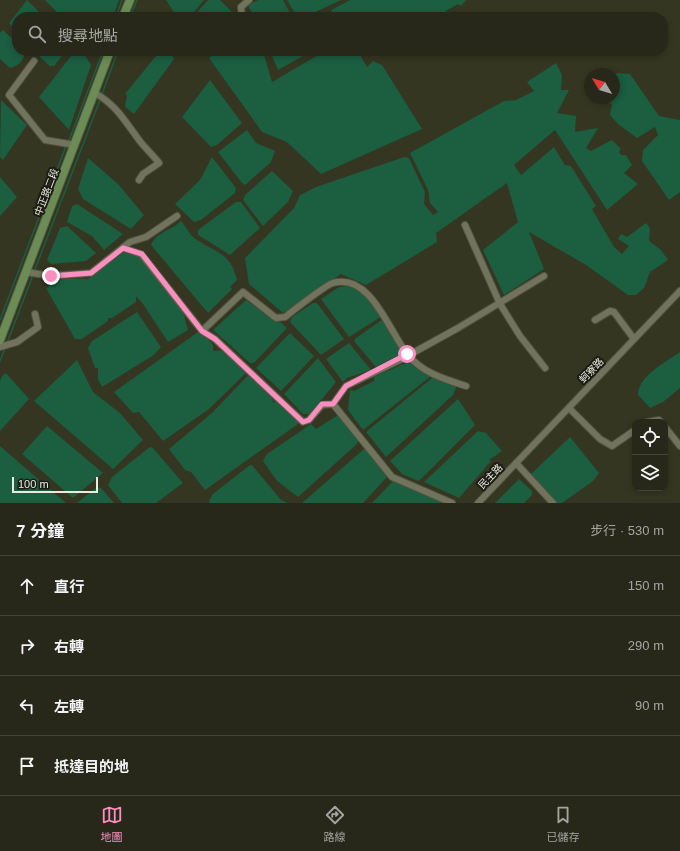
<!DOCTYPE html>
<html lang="zh-TW">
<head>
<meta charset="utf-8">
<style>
  :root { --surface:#272819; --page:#2f3022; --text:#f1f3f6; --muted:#a4a6a2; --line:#434438; --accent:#fd8ec0 }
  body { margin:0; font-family:Arial,"Noto Sans TC",sans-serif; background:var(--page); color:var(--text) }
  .controls { position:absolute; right:12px; bottom:12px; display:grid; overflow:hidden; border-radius:8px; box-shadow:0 2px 6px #0003 }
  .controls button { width:36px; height:36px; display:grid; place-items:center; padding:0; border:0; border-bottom:1px solid var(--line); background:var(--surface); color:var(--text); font:20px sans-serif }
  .compass { position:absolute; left:584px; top:68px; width:36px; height:36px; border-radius:50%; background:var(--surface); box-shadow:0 2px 6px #0003; rotate:308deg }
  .scale { position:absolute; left:12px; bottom:10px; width:86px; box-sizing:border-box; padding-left:4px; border:2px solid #eaebde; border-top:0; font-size:11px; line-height:14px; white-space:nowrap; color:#eaebde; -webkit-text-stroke:3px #1b1c13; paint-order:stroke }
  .stop { position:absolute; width:12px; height:12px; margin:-9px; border:3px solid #fd8ec0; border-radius:50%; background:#fff }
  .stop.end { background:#fd8ec0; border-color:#fff; box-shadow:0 1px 4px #0008 }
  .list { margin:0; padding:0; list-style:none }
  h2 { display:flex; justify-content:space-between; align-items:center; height:52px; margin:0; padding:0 16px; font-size:17px }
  h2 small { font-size:13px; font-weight:400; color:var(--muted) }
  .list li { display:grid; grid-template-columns:26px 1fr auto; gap:12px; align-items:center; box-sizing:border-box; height:60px; padding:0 16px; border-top:1px solid var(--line) }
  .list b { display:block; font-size:15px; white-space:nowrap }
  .list em { font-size:13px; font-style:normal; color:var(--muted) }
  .icon { flex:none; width:22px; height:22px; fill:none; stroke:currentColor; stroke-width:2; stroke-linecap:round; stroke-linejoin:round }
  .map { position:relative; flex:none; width:680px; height:503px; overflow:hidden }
  .search { position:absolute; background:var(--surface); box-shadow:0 2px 6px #0003; left:12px; right:12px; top:12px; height:44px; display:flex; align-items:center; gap:10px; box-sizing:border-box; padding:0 14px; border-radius:16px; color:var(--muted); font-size:15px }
  .sheet { height:292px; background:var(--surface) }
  nav { display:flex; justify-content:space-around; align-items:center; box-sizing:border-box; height:56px; border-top:1px solid var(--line); background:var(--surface); font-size:11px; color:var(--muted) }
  nav a { display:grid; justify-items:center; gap:2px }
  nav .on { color:var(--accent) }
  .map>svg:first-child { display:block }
  .water { fill:#1b5e40 }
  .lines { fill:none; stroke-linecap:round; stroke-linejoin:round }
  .stream { stroke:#1b5e40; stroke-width:1.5 }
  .minor-casing { stroke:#525340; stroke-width:8 }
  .major-casing { stroke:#525340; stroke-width:10 }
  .minor { stroke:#71735c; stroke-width:6 }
  .major { stroke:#6b8c54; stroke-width:8 }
  .route { stroke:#fd8ec0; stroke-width:5 }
  .labels { text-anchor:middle; stroke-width:4; stroke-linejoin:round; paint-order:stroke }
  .street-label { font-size:10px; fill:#eaebde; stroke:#1b1c13 }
</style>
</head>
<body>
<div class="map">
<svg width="680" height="503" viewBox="0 0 680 503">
  <rect width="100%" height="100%" fill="#343621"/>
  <path class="water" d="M27,0L44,17H17V31L9,23Z
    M45,0H119L113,17H62Z
    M166,0H204L190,17H177Z
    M208,0H220L231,11L228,17H193Z
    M258,0H283L292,17H254L248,5Z
    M287,0H341L305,17H297Z
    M350,0H466L461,6L458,4L446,11L440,17H334L331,10Z
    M3,30L17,43V51L25,52C24,61 18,66 10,68L0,59V33Z
    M40,51H66L54,66H50L40,57Z
    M75,51H82L91,65L69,130L39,97Z
    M160,51H170L174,59L134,114L125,107L127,95L125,94Z
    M217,51H263L272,82L325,51H358L367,67L373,61L382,65L422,129L321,174L287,142L262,132L209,58Z
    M270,51H309L310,52L278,70Z
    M556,63L562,75L561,90H569L557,113L576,116L575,132L598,128L586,148L591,151L612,140L621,149L619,152L621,155H626L632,165L624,173L638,184L607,210L555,130L514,165L521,175L554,147L565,165L571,166L596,206L592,209L614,247L622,254L629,246L618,239L621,234L627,237L646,223L650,228L649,241L661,250L668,260L650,272L644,288L636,295H628L586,265L529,232L544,269L504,295L483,250L518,222L507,183L436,233L437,242L366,285L341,274L283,313L249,284L245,258L294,208L300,195L316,187L404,157L409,158L425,192L424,204L433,215L438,212L430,203L428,190L410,153L504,101L516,100L534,91L527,82Z
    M617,73L630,74L659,116L680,120V192L669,200L642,161L643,150L658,135L655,127L637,138L618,124L610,115L612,104L607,101L601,100V98H614V76Z
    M210,80L242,123L217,145L211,147L182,117Z
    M1,100L27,125L3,160L0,157Z
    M247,130L256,143L275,151L271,162L245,185L242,183L218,152Z
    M212,157L236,188L235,193L201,220L194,222L175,204L200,180Z
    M88,158L118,184L144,215L131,229L83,199L78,189Z
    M272,171L293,191L288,202L263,226L243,200L245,195Z
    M0,177L17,197L0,216Z
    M236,202H241L260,228L230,255L198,235V230Z
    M77,204L123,234L104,250L92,236L67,222L72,206Z
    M181,221C185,225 188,232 192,236C213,253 230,250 237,280L230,287L232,289L208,313L151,245C157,231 171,231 181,221Z
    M67,226L96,253L86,261L51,264L47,260L60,228Z
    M128,249L141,253L183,311L188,330L168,342L143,304L136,296V302L112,318H108V321L82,339H75L46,288L60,278L88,279Z
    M347,286L362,291L383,313L379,318L349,337L321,299L339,287Z
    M246,300L274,321H279L287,328L254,363H250L213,330Z
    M313,303H317L344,339L321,355L290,322L292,317Z
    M137,312L161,347L154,355L102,387L98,379V368H95L88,348L92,341Z
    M383,319L403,353L376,367L354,341L356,338Z
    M198,332L204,334L213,345V351L228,350L246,373L209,409L163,441L139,412L133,413L114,392Z
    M290,333L314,356L281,391L256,368Z
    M349,343L371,370L347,378L343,382L326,359Z
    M680,352V388L663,402L650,408L638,395C638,376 666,362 680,352Z
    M318,358L336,382L310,414H303L284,394Z
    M77,360L93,392L120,413L143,440L113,469L34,401Z
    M408,362L431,376L363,430L348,410L350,390L354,391L374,381V377Z
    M6,373L29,399L0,431V381L2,376Z
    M250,373L272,394L273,403L279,399L299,420L298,424L205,490L191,472L185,470L169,449L213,412Z
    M432,378L457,385L453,395L386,457L366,432Z
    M458,399L475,425L421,479L418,481L402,474L390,461Z
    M340,414L358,440L357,444L298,497L277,481L263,461L267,454L311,424L316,429Z
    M47,426L103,473L73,498L22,454Z
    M478,431L486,433L502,451L489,460L491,461L459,498L424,482Z
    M570,437L599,473L593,481L562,503H557L530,475Z
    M0,446L66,503H0Z
    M150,447L153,448L183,483L156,503H122L108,485L112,477Z
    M364,449L368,451L388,476L363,503H302Z
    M250,465H252L281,500L288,503H210L209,501L213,494Z
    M519,479L532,491V495L524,503H495Z
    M393,481L398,482L448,503H372Z
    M97,487L101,488L114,503H77Z"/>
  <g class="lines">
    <path class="stream" d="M116,17L122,0
      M130,17L137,0
      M102,94L118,51
      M68,143L103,51
      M34,272L100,100
      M0,320L66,146
      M7,343L33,275
      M0,361L5,348"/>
    <defs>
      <path id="minor" d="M242,17L241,7L249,0
        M34,61L9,95L45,140L75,145
        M95,93C116,105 125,121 139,140C145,148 153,155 159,163L143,174L139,180
        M465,225L500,304L520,336L545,368
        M123,248L141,254L202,331L243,292L276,318L285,317C294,310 324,286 333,283C371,272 390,334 408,355C423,373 444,379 466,386
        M26,272L51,276L91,273L130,242L146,237L177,216
        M595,320L610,311L614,312L634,339
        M202,331L215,339L303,422L309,420L322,405L333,404
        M0,347L17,342L38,327L35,314
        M569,408L600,439L612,446L635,430
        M647,422L659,420L661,422
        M665,427L680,446
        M516,463L553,503
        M452,503L392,477L333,404L346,386L400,360L458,328L544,276
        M478,503L680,291"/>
      <path id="major" d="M123,17L130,0
        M0,340L110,51"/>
    </defs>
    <use href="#minor" class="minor-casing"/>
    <use href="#major" class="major-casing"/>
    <use href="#minor" class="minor"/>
    <use href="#major" class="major"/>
  </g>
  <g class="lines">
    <path class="route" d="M51,276L91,273L123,248L142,254L202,331L215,339L303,422L309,420L322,404H333L346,386L407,354"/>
  </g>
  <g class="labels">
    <g class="street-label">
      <text transform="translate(46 192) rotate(-69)" y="4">中正路二段</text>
      <text transform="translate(591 370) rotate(-46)" y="4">蚵寮路</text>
      <text transform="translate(490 476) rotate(-46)" y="4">民主路</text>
    </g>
  </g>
</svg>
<div class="controls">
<button><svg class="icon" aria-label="locate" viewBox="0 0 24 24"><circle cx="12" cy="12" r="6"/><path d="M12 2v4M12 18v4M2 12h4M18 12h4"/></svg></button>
<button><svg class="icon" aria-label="layers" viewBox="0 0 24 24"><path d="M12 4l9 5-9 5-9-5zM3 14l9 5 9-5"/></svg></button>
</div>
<svg class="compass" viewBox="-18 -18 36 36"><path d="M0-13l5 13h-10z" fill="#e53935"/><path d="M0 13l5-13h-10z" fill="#a4a6a2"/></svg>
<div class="scale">100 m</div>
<div class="stop" style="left:407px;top:354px"></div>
<div class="stop end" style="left:51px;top:276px"></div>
<div class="search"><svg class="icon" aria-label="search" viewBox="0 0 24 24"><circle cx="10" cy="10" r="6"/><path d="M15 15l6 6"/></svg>搜尋地點</div>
</div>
<section class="sheet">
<h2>7 分鐘<small>步行 · 530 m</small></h2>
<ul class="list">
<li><svg class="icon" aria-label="ahead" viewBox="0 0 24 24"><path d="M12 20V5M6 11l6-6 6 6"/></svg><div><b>直行</b></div><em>150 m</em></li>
<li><svg class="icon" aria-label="right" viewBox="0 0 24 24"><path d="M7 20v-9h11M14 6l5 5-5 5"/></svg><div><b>右轉</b></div><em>290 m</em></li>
<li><svg class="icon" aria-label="left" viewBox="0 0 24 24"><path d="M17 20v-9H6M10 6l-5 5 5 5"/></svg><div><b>左轉</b></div><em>90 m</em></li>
<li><svg class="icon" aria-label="arrive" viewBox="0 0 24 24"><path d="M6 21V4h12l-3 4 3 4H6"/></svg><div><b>抵達目的地</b></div></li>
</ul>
</section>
<nav>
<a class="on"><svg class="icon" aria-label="map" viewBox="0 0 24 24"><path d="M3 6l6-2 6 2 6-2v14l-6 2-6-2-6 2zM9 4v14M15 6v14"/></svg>地圖</a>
<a><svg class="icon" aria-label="directions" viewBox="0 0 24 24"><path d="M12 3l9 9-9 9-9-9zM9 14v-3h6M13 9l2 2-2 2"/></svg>路線</a>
<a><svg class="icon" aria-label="saved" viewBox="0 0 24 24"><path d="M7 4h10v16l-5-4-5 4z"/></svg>已儲存</a>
</nav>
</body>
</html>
